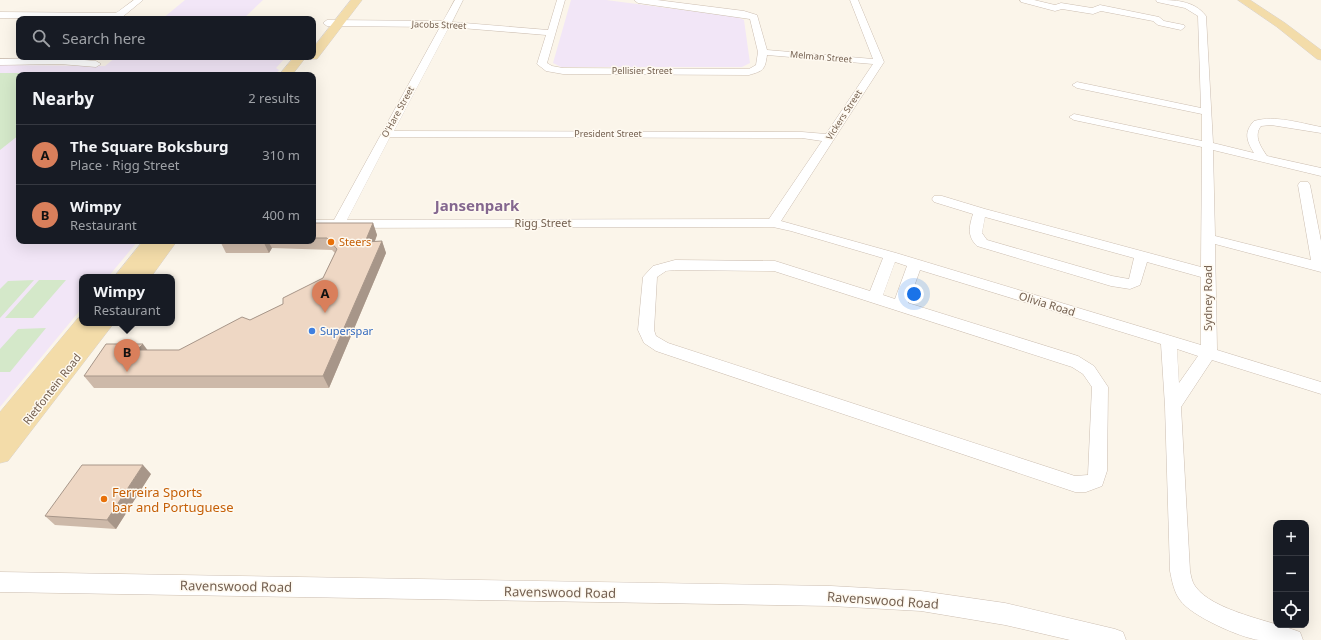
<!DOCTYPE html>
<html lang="en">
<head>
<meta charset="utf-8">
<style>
  :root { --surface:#171b24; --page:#242831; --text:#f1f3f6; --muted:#9ea1a6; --line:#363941; --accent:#d97f5b }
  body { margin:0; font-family:"Noto Sans",sans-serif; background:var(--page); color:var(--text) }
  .controls { position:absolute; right:12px; bottom:12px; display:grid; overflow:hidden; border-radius:8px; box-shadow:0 4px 16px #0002 }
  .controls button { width:36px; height:36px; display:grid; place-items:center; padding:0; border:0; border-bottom:1px solid var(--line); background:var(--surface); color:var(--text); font:20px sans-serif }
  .you { position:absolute; left:914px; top:294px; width:14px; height:14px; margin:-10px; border:3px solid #fff; border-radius:50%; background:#1a73e8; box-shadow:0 0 0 6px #1a73e833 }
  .badge { display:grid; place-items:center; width:26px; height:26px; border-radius:50%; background:var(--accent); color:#111; font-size:13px; font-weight:700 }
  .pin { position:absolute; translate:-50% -33px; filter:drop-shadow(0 1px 2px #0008) }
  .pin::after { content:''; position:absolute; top:21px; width:14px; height:12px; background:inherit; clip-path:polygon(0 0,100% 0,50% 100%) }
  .popup { position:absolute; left:79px; top:274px; width:96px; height:52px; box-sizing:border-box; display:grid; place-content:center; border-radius:8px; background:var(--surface); filter:drop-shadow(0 1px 3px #0005); font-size:13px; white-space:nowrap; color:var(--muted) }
  .popup b { font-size:15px; color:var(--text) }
  .popup::after { content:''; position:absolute; left:50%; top:100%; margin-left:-8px; border:8px solid transparent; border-top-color:var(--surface) }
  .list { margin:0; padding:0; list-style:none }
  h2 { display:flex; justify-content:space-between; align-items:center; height:52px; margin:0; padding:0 16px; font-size:17px }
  h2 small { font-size:13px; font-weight:400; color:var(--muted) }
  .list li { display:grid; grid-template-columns:26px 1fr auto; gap:12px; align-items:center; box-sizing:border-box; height:60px; padding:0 16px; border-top:1px solid var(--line) }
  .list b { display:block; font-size:15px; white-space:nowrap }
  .list p { margin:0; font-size:13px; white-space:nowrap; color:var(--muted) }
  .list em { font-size:13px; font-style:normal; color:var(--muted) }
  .icon { flex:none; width:22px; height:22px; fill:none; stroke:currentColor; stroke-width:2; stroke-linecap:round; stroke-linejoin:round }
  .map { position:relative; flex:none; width:1321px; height:640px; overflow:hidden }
  .search { position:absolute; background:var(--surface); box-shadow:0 4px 16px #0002; left:16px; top:16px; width:300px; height:44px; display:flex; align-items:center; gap:10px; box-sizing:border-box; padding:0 14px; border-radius:8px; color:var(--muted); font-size:15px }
  .panel { position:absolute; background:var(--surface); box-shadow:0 4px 16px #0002; left:16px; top:72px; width:300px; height:172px; border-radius:8px }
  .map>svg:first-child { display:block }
  .education { fill:#f2e6f7 }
  .green { fill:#d4e8c9 }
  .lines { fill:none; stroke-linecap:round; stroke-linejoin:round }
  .minor-casing { stroke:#ccbeb1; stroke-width:1 }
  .major-casing { stroke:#d8d2ce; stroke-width:1 }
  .minor { fill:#fff; fill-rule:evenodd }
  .major { fill:#f3dca9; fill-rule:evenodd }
  .wall { fill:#cdb9a9 }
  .shaded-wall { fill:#a79689 }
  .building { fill:#eed7c4; stroke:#a79689 }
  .food-dot { fill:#e8710a; stroke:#fef9f0; stroke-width:1.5 }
  .shop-dot { fill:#3f7fe0; stroke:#fef9f0; stroke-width:1.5 }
  .labels { text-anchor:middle; stroke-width:3; stroke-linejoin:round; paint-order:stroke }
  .far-street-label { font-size:9px; fill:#735f4f; stroke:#fef9f0 }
  .street-label { font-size:11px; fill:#735f4f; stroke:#fef9f0 }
  .food-label { font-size:11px; fill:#c56008; stroke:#fef9f0; text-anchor:start }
  .shop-label { font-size:11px; fill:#366cbe; stroke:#fef9f0; text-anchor:start }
  .near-food-label { font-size:13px; fill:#c56008; stroke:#fef9f0; text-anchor:start }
  .near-street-label { font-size:13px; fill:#735f4f; stroke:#fef9f0 }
  .district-label { font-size:15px; font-weight:bold; fill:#84678f; stroke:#fef9f0 }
</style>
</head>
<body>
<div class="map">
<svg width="1321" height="640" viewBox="0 0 1321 640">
  <rect width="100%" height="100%" fill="#fbf5ea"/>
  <path class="education" d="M185,0H263L243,19H162Z
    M571,0H606L737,17L744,20L750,63L742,67H561L553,63Z
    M116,57H286L276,68L279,70L275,75H19V241H138L108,277H82V308L0,407V65L105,66Z"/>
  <path class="green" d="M0,73H96L94,75H19V135L0,150Z
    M34,280L0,318V289L8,281Z
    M39,280H66L33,318H5Z
    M46,328L10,372H0V349L18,329Z"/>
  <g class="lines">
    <defs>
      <path id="minor" d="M134,0H143L120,19L0,18V12L116,13Z
        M455,0H463L452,22L548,30L557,0H565L547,63L552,66L563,68L749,69L756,65L758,52L750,19L638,3L634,0H657L744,11L757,15L767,50L873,59L850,0H858L884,62L781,221L896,253L1201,345V277L1147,262L1140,285L1130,289L1111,286L977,246C967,236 969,227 973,214L934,202L932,199L934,196H942L985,209L1201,267L1202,147L1074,120L1069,117L1074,114L1202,141V114L1077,88L1072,85L1077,82L1201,108L1198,16L1185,8L1157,2L1156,0C1174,0 1194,0 1206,16L1213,143L1254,153C1246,140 1244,132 1254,121C1275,115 1300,123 1321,127V133L1271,125L1261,126C1253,136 1261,147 1267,156L1321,168V176L1213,150L1215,236L1311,260L1298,185L1300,182H1308L1310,185L1321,241V272L1215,244L1217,350L1321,382V394L1212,360L1181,407L1190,571C1191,576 1192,582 1195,586C1212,611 1272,621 1300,632L1303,640C1289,640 1274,640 1259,640C1241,638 1191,616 1180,600C1174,592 1172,581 1170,571L1165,406L1161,344L920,270L908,303L1078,356L1094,366L1108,387L1107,471L1102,486L1086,492H1075L656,351L644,343L638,330L643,277L653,266L675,260L775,261L870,291L883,258L791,231L773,227L313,228V220H334L440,27L327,26L323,23L327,20L443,21ZM449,27L546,35L537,64L546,71L563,74L749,75C763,71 765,70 767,55L873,64L826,134L802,132L394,131ZM390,137L802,138L822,141L769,219L347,220ZM985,217L1134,258L1129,279L1112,276L987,240L982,233ZM895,262L907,266L895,299L883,295ZM675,270L774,271L1072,367L1083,374L1092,387L1088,475L1075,476L668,343L656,336L654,330L657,277L666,271ZM1177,349L1198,356L1179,383Z
        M1020,0H1034L1055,5L1061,3L1092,8L1100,5L1159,17L1164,21L1184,25L1185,27L1181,30L1158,25L1153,21L1101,11L1093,14L1062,9L1055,11L1021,2Z
        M60,58L96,61L101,64L96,67L60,64L0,65V59Z
        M0,572L831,586L921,591L1005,603L1115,629L1123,632L1126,640H1070L1005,625L921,611L831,606L0,592Z"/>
      <path id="major" d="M351,0H362L317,59H309L308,57H313V48Z
        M1238,0H1250L1285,23L1321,50V60L1317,59L1277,27Z
        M294,57H306L292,75H279Z
        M143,241H177L151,277H114Z
        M82,317V323H114L8,461L0,463V412L78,318Z"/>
    </defs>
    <use href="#minor" class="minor-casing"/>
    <use href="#major" class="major-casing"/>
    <use href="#minor" class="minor"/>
    <use href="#major" class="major"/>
  </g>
  <path class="wall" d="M313,223H373L377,235L375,241H382L386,253L329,388H94L84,376L148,350H179L250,320L283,304L323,278L335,253L332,250L272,248L269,253H226L220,241H313Z
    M151,474L116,529L55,525L45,516Z"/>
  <path class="shaded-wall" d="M373,223L377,235L370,254L365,242Z
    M263,241H268L272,248L269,253Z
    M382,241L386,253L329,388L323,376Z
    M143,344L152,356L137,350Z
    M143,465L151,474L116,529L107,520Z"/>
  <path class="building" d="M313,223H373L365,242L382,241L323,376H84L106,344H143L137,350H179L242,317L250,320L283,304V298L323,278L337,249L327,238H313Z
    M82,465H143L107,520L45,516Z"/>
  <g class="food-dot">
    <circle cx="331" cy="242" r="4"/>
    <circle cx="104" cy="499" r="4"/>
  </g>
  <circle class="shop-dot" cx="312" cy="331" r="4"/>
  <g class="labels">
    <g class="far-street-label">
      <text transform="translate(439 25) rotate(2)" y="3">Jacobs Street</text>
      <text transform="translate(821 57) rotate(5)" y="3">Melman Street</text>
      <text x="642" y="74">Pellisier Street</text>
      <text transform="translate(398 112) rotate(-61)" y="3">O'Hare Street</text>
      <text transform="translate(844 115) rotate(-57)" y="3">Vickers Street</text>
      <text x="608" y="137">President Street</text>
    </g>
    <g class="street-label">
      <text x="543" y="227">Rigg Street</text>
      <text transform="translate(1208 298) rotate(-90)" y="4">Sydney Road</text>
      <text transform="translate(1047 304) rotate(17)" y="4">Olivia Road</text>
      <text transform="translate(52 389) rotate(-52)" y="4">Rietfontein Road</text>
    </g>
    <g class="food-label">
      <text x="339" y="246">Steers</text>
    </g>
    <g class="shop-label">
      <text x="320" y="335">Superspar</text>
    </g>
    <g class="near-food-label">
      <text x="112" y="497">Ferreira Sports<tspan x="112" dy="15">bar and Portuguese</tspan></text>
    </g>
    <g class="near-street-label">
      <text transform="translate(236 586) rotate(1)" y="5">Ravenswood Road</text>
      <text transform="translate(560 592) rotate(1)" y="5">Ravenswood Road</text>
      <text transform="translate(883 600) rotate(4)" y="5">Ravenswood Road</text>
    </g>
    <g class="district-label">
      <text x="477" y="211">Jansenpark</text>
    </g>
  </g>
</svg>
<div class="controls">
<button>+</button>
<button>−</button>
<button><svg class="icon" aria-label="locate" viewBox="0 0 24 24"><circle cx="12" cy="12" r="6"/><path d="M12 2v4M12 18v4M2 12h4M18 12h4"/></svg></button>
</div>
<div class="you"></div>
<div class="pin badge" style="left:325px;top:313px">A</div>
<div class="pin badge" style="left:127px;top:372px">B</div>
<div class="popup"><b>Wimpy</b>Restaurant</div>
<div class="search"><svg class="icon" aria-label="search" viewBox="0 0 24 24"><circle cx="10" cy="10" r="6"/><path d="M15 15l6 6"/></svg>Search here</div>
<section class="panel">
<h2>Nearby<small>2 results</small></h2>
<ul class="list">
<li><span class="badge">A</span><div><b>The Square Boksburg</b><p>Place · Rigg Street</p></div><em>310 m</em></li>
<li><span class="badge">B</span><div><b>Wimpy</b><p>Restaurant</p></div><em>400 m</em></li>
</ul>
</section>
</div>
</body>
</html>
